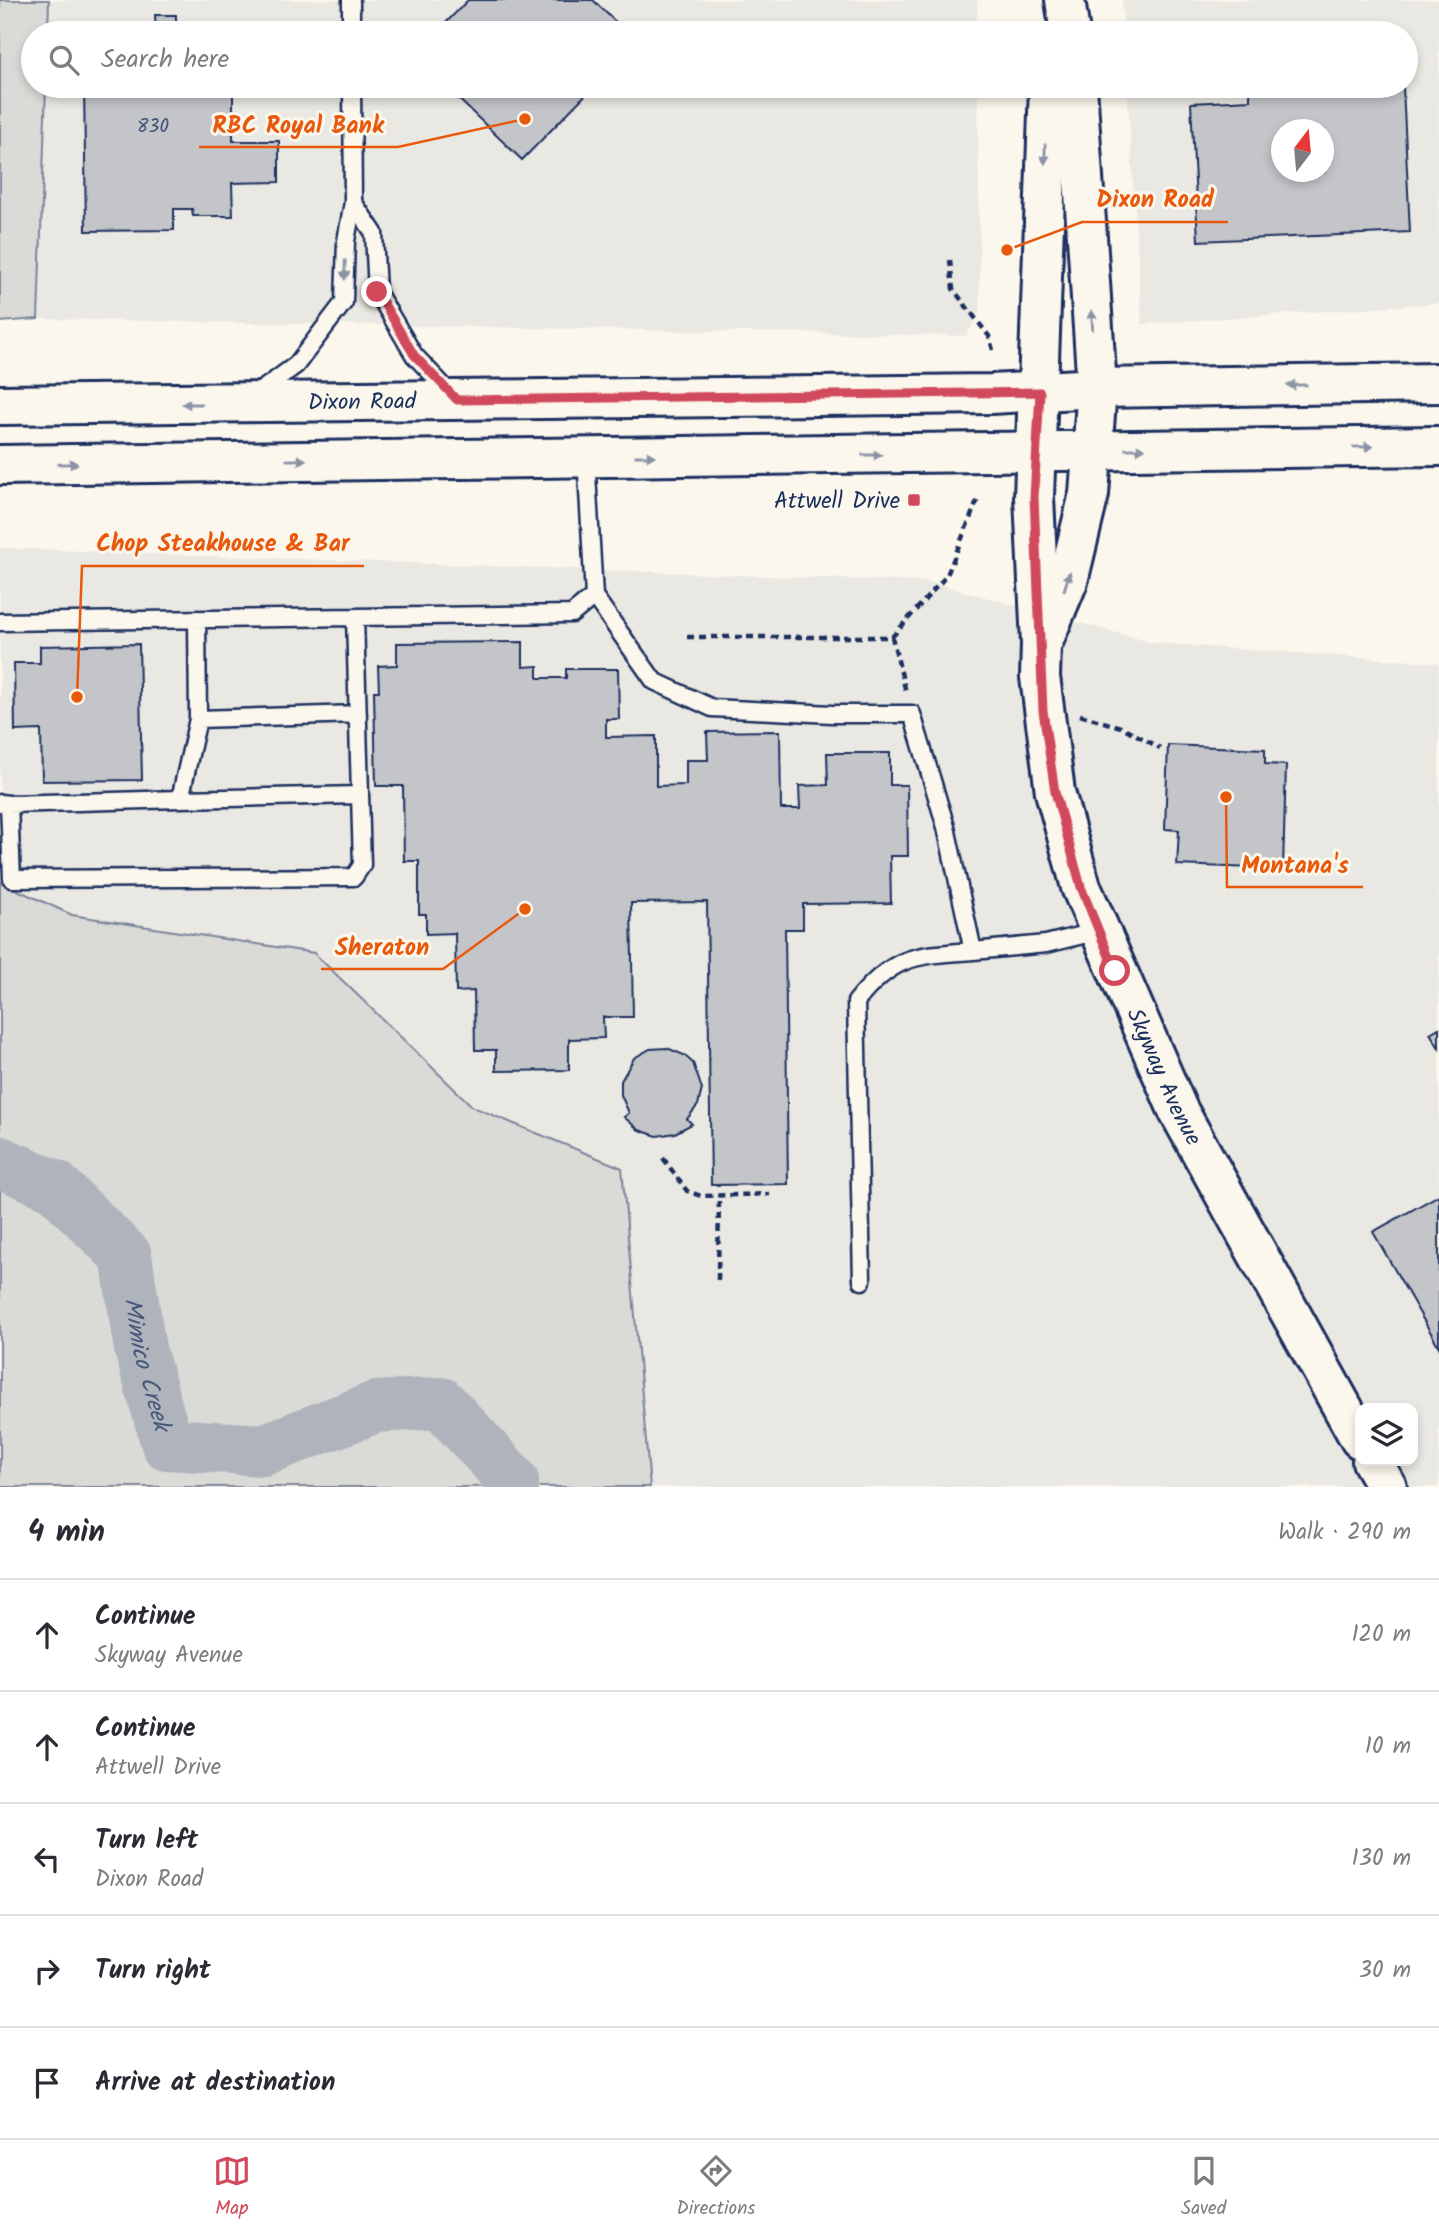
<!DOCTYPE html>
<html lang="en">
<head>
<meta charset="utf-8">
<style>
  :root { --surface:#fff; --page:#f7f7f7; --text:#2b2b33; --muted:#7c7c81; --line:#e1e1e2; --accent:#d1495b }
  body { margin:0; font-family:Kalam,sans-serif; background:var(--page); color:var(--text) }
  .controls { position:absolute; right:21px; bottom:21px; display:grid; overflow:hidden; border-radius:14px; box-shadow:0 4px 10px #0003 }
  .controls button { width:63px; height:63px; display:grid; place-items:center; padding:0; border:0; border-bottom:2px solid var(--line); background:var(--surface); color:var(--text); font:35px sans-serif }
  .compass { position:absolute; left:1271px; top:119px; width:63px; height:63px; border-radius:50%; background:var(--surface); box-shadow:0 4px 10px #0003; rotate:16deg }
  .stop { position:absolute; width:21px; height:21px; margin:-16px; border:5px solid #d1495b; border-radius:50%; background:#fff }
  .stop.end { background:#d1495b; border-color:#fff; box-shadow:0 2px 7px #0008 }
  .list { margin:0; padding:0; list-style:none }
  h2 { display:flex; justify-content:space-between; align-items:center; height:91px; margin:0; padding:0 28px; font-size:30px }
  h2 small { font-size:23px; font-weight:400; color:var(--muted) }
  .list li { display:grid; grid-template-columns:46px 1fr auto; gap:21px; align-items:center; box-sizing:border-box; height:112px; padding:0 28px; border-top:2px solid var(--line) }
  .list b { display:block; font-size:26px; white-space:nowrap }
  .list p { margin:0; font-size:23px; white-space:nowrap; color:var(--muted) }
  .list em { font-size:23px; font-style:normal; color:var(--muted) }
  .icon { flex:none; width:38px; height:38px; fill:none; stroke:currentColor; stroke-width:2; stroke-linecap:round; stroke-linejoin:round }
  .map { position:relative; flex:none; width:1439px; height:1487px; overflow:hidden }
  .search { position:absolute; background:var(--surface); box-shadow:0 4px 10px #0003; left:21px; right:21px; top:21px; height:77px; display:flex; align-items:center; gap:18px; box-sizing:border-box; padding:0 24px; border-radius:38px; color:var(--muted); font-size:26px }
  .sheet { height:651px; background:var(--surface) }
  nav { display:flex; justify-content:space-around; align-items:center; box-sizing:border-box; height:98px; border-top:2px solid var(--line); background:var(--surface); font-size:19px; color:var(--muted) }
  nav a { display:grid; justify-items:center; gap:4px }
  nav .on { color:var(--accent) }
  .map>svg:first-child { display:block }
  .built { fill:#eae8e2; fill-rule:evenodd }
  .green { fill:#dadad7; stroke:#7a849a; stroke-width:2 }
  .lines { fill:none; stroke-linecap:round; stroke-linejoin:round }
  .river { stroke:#afb3bb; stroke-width:52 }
  .building { fill:#c3c5c9; stroke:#1b2f5e; stroke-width:2; fill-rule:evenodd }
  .lane-casing { stroke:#1b2f5e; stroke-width:21 }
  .secondary-casing { stroke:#1b2f5e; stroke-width:44 }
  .path { stroke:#1b2f5e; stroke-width:4.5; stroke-dasharray:7 5; stroke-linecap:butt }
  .lane { stroke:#fbf7ec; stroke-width:16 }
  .secondary { stroke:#fbf7ec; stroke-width:38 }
  .oneway { fill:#8b93a5 }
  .route { stroke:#d1495b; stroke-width:9 }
  .poi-dot { fill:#d1495b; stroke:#fbf7ec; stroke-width:2.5 }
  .labels { text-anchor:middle; stroke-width:6; stroke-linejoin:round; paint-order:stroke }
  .number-label { font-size:19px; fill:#455479 }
  .street-label { font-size:23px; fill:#1b2f5e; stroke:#fbf7ec }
  .poi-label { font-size:23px; fill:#1b2f5e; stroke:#fbf7ec; text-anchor:end }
  .water-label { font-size:24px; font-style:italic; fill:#47577a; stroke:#fbf7ec }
  .leader { fill:none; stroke:#e8590c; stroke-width:2.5 }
  .callout-dot { fill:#e8590c; stroke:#fbf7ec; stroke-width:2.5 }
  .callout-label { font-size:24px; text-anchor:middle; font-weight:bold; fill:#e8590c; stroke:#fbf7ec; stroke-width:6; stroke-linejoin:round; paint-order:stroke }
</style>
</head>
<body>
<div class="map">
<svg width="1439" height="1487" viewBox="0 0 1439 1487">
  <rect width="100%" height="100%" fill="#fbf7ec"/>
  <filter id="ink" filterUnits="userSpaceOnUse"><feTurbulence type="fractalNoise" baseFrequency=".0143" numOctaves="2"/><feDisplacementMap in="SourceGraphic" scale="14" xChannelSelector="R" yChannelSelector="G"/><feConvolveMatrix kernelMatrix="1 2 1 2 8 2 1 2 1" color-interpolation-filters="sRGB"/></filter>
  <g filter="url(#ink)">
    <path class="built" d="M49,0H977L978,33H48Z
      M1122,0H1439V303L1142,324L1127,86H1406V33H1124ZM1282,130H1324V172H1282Z
      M46,86H978L980,312L966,336L38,319Z
      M0,548L930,582L1154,643L1439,663V1484L1436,1487H650L622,1168L473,1107L314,953L72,915L0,882ZM1360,1408H1413V1461H1360Z"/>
    <path class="green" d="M0,0H49L48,33H33V86H46L38,319L0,322Z
      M0,882L72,915L314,953L473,1107L622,1168L650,1487H0Z"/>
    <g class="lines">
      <path class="river" id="s1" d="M0,1162L55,1186L126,1256L140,1349L167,1444L263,1450L376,1407L441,1403L513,1481V1487"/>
    </g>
    <path class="building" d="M468,0H593L627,33H436Z
      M155,15H176V33H156Z
      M84,86H233V141H279V182L232,183L233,216H193L192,209H174V230L86,231Z
      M445,86H594L522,160Z
      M1250,86H1309V92L1403,87L1410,232L1198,241L1191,103L1250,100ZM1282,130H1324V172H1282Z
      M523,642V667L538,666V678H566V669H618L619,719H606V737L656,736V786L686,785V760H708L707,732L780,731L781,809H800L799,786L828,785L827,753H890V785H907L908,856H890L891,903L803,904V929H785L788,1184L711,1185L707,902L631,903L633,1017H603L604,1038L569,1039V1070L496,1071V1050H475L474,991L456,992L455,933L426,934V914H419V861H404L403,786H376L374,691H379L378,666L397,665V643Z
      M139,644L142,780L42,781L41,730L15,731L14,663H40V646Z
      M1168,745L1265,749V764L1286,765L1283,869L1177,865L1179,830L1165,829Z
      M1439,1028V1048L1430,1033Z
      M667,1048L684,1055L693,1063L702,1089L698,1105L687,1119L692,1124L675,1133L657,1136L639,1130L624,1117L629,1113L621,1095V1081L634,1058L650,1049Z
      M1439,1195V1347L1373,1232Z"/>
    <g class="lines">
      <defs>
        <path id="lane" d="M351,0V33
          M353,202L374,233L377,292L414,355L453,396
          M255,395L296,365L344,302L346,241L353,202L352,86
          M586,456L594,596L654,681L712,708L832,714H912L946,827L973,951L1046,944L1099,931
          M197,619L198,719L358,714
          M0,622L572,614L594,596
          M198,719L180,799L360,795
          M0,803L9,804L12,879L354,877L362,865L355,617
          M9,804L180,799
          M862,1281L856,1002C893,955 916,955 973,951"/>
        <g id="secondary">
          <path d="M1065,0L1070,33"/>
          <path id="s2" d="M1049,86L1034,497L1041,644L1040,677L1055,792L1081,887L1178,1110L1360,1439"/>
          <path id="s3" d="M0,405L991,394L1097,388L1439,383"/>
          <path d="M0,465L1439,446"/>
          <path d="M1044,639L1068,581L1089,494L1097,388L1077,86"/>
          <path d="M1372,1461L1387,1487"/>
        </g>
      </defs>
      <use href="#lane" class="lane-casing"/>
      <use href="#secondary" class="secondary-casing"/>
      <path class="path" d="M950,260L953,289L989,336L993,350
        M687,637H892L906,692
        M892,637L947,575L978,499
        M1080,715L1124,728L1160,748
        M663,1158L687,1191L701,1196L770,1194
        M718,1280L719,1195"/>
      <use href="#lane" class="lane"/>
      <use href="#secondary" class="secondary"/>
    </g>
    <defs><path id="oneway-solid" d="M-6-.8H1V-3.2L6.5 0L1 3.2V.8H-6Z" transform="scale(1.75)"/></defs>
    <g class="oneway">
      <use href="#oneway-solid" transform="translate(1045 154) rotate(91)"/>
      <use href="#oneway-solid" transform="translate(345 270) rotate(91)"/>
      <use href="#oneway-solid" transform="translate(1092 320) rotate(-94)"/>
      <use href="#oneway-solid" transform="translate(1297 385) rotate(179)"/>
      <use href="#oneway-solid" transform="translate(192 404) rotate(180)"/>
      <use href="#oneway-solid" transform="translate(1363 447) rotate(-1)"/>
      <use href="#oneway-solid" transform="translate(1135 449) rotate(-1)"/>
      <use href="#oneway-solid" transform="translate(872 455)"/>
      <use href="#oneway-solid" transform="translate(645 456)"/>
      <use href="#oneway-solid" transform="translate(296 460) rotate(-1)"/>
      <use href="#oneway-solid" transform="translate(68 464) rotate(-1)"/>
      <use href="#oneway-solid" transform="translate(1067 581) rotate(-72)"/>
    </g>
  </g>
  <g class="lines" filter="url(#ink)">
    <path class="route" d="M377,292L414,355L457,400L1040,392L1034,497L1043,711L1055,792L1081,887L1115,971"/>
  </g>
  <rect class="poi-dot" x="907" y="493" width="14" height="14" rx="3.5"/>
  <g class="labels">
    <g class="number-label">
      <text x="153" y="132">830</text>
    </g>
    <g class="street-label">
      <text dy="8" stroke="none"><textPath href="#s3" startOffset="362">Dixon Road</textPath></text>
      <text dy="8" stroke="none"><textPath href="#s2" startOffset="1013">Skyway Avenue</textPath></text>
    </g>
    <g class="poi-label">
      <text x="900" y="508">Attwell Drive</text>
    </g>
    <g class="water-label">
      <text dy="8" stroke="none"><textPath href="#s1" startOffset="270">Mimico Creek</textPath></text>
    </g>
  </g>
  <path class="leader" d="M525 119L398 147H199M1007 250L1082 222H1228M77 697L82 566H364M1226 797L1227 887H1363M525 909L443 969H321"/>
  <g class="callout-dot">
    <circle cx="525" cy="119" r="7"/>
    <circle cx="1007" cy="250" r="7"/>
    <circle cx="77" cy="697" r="7"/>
    <circle cx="1226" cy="797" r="7"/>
    <circle cx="525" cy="909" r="7"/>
  </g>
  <g class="callout-label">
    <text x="298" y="133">RBC Royal Bank</text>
    <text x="1155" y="207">Dixon Road</text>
    <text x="223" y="551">Chop Steakhouse &amp; Bar</text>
    <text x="1295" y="873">Montana's</text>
    <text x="382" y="955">Sheraton</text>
  </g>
</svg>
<div class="controls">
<button><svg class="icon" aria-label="layers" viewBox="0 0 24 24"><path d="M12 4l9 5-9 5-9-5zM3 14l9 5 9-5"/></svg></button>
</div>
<svg class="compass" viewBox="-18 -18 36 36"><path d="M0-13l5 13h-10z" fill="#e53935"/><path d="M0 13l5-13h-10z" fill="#7c7c81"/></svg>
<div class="stop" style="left:1115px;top:971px"></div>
<div class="stop end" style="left:377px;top:292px"></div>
<div class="search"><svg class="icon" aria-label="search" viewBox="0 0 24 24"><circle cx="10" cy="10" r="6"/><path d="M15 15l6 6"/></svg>Search here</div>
</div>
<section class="sheet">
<h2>4 min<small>Walk · 290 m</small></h2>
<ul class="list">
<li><svg class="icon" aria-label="ahead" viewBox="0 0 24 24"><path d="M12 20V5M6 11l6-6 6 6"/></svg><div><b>Continue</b><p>Skyway Avenue</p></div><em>120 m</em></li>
<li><svg class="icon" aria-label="ahead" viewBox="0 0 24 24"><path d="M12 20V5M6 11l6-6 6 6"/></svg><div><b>Continue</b><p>Attwell Drive</p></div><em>10 m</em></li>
<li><svg class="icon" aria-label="left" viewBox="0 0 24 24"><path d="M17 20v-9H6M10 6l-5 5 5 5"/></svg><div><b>Turn left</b><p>Dixon Road</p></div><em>130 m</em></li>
<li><svg class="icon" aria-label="right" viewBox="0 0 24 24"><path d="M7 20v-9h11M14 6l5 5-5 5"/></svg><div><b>Turn right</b></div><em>30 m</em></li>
<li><svg class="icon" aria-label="arrive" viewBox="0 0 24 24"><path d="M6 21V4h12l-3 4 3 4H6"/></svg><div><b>Arrive at destination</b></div></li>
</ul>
</section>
<nav>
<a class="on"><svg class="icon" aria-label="map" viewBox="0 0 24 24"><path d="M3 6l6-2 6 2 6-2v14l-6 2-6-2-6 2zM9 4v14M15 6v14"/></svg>Map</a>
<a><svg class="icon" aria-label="directions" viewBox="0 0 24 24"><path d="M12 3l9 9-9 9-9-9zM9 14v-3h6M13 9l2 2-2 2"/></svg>Directions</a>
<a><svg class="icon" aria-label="saved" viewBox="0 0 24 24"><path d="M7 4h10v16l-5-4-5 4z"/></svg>Saved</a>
</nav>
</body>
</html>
